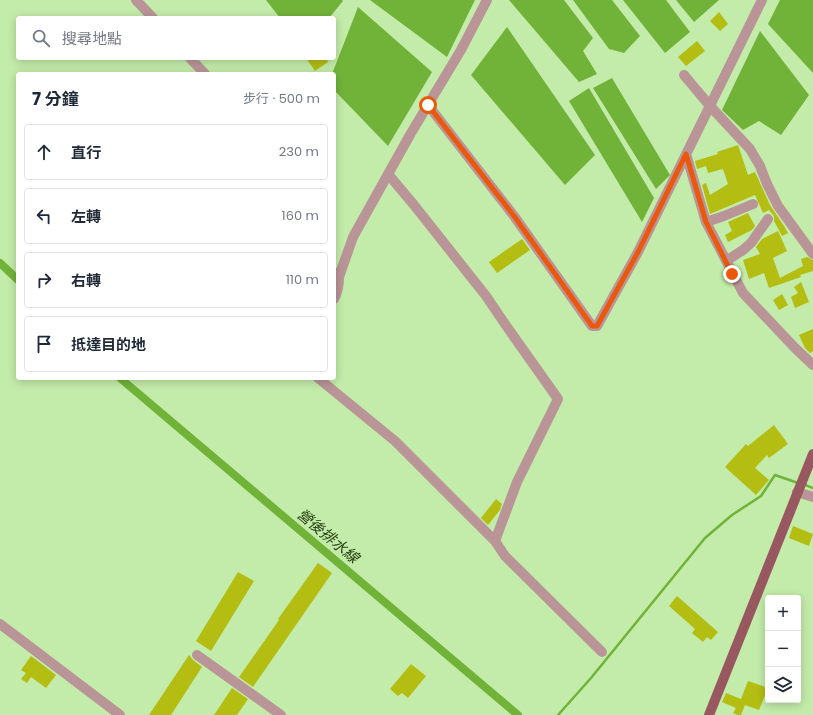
<!DOCTYPE html>
<html lang="zh-TW">
<head>
<meta charset="utf-8">
<style>
  :root { --surface:#fff; --page:#f6f6f7; --text:#1f2937; --muted:#747a83; --line:#e0e1e3 }
  body { margin:0; font-family:Poppins,"Noto Sans TC",sans-serif; background:var(--page); color:var(--text) }
  .controls { position:absolute; right:12px; bottom:12px; display:grid; overflow:hidden; border-radius:4px; box-shadow:0 2px 10px #0003 }
  .controls button { width:36px; height:36px; display:grid; place-items:center; padding:0; border:0; border-bottom:1px solid var(--line); background:var(--surface); color:var(--text); font:20px sans-serif }
  .stop { position:absolute; width:12px; height:12px; margin:-9px; border:3px solid #ea580c; border-radius:50%; background:#fff }
  .stop.end { background:#ea580c; border-color:#fff; box-shadow:0 1px 4px #0008 }
  .list { margin:0; padding:0; list-style:none }
  h2 { display:flex; justify-content:space-between; align-items:center; height:52px; margin:0; padding:0 16px; font-size:17px }
  h2 small { font-size:13px; font-weight:400; color:var(--muted) }
  .list li { display:grid; grid-template-columns:26px 1fr auto; gap:12px; align-items:center; box-sizing:border-box; height:56px; margin:0 8px 8px; padding:0 8px; border:1px solid var(--line); border-radius:4px }
  .list b { display:block; font-size:15px; white-space:nowrap }
  .list em { font-size:13px; font-style:normal; color:var(--muted) }
  .icon { flex:none; width:22px; height:22px; fill:none; stroke:currentColor; stroke-width:2; stroke-linecap:round; stroke-linejoin:round }
  .map { position:relative; flex:none; width:813px; height:715px; overflow:hidden }
  .search { position:absolute; background:var(--surface); box-shadow:0 2px 10px #0003; left:16px; top:16px; width:320px; height:44px; display:flex; align-items:center; gap:10px; box-sizing:border-box; padding:0 14px; border-radius:4px; color:var(--muted); font-size:15px }
  .panel { position:absolute; background:var(--surface); box-shadow:0 2px 10px #0003; left:16px; top:72px; width:320px; height:308px; border-radius:4px }
  .map>svg:first-child { display:block }
  .water { fill:#71b339 }
  .lines { fill:none; stroke-linecap:round; stroke-linejoin:round }
  .stream { stroke:#71b339; stroke-width:2.5 }
  .canal { stroke:#71b339; stroke-width:8 }
  .building { fill:#b3bd12 }
  .minor { stroke:#b99597; stroke-width:10 }
  .major { stroke:#97585f; stroke-width:10 }
  .route { stroke:#ea580c; stroke-width:5 }
  .labels { text-anchor:middle; stroke-width:3.5; stroke-linejoin:round; paint-order:stroke }
  .water-label { font-size:15px; font-style:italic; fill:#284313; stroke:#c3eba9 }
</style>
</head>
<body>
<div class="map">
<svg width="813" height="715" viewBox="0 0 813 715">
  <rect width="100%" height="100%" fill="#c3eba9"/>
  <path class="water" d="M266,0H342L343,1L329,18H280Z
    M370,0H475L447,57Z
    M509,0H564L593,38L583,51L597,74L579,82Z
    M573,0H612L640,36L624,53L609,49Z
    M623,0H666L690,32L665,53Z
    M676,0H719L694,22Z
    M780,0H813V73L768,24Z
    M358,7L432,72L388,146L334,90V74H332Z
    M507,27L595,155L565,185L471,75Z
    M760,31L809,95L781,135L759,121L743,130L722,110Z
    M612,78L670,175L656,189L593,88Z
    M589,88L654,198L642,222L569,101Z"/>
  <g class="lines">
    <path class="stream" d="M803,484L813,488
      M558,715L591,678L705,538L732,515L761,496L775,475L798,483"/>
    <path class="canal" d="M0,263L18,280
      M120,378L518,715"/>
  </g>
  <path class="building" d="M719,12L728,24L720,31L710,21Z
    M697,41L705,51L686,66L678,57Z
    M306,58H326L328,62L315,71Z
    M738,145L748,175L755,172L770,205L784,226L788,233L782,236L774,221V216L769,210L763,213L755,195L710,214L702,185L706,183L710,195L728,184L723,169L708,173L706,166L697,169L695,161L718,154L717,152Z
    M748,213L755,226L752,230L728,242L725,235L732,231L728,222Z
    M778,231L787,251L773,258L780,278L803,266L801,259L807,257L813,260V271L800,275L801,277L769,288L764,273L749,279L743,260L760,254L756,247L762,239Z
    M522,239L530,250L497,273L489,262Z
    M801,282L809,302L795,308L791,297L798,293L794,287Z
    M782,294L788,305L779,310L773,300Z
    M813,329V351L810,353L805,348L799,335Z
    M774,425L788,444L769,458L767,455L755,468L769,480L756,495L725,467L746,444L748,446Z
    M496,499L502,504L500,510L488,525L481,518Z
    M793,526L813,534L809,546L789,538Z
    M318,563L332,573L253,687L239,677L279,620L278,619Z
    M238,572L254,581L211,651L196,641Z
    M677,596L718,632L711,640L707,637L703,642L692,633L695,629L669,606Z
    M189,655L193,660L202,667L171,715H149Z
    M31,656L56,675L46,688L31,677L27,683L21,679L26,673L21,670Z
    M411,664L426,676L408,698L402,693L398,696L390,689Z
    M748,681L768,688L759,710L745,705L741,715H738L733,713L736,708L722,702L726,693L741,699Z
    M232,688L248,699L237,715H214Z"/>
  <g class="lines">
    <path class="minor" d="M136,0L153,18
      M190,58L205,74
      M684,75L710,106L750,149L760,166L767,184L778,206L813,254
      M428,105L514,216L592,326H597L638,252L762,0
      M686,154L706,222L743,293L795,348L813,365
      M388,174L414,205L486,296L505,324L558,399L517,482L495,541
      M706,222L724,216L753,204
      M726,261L743,250L751,243L768,219
      M334,272L339,277C339,285 338,292 334,299
      M339,277L353,237L411,133L461,50L487,0
      M318,378L395,441L495,541L505,556L602,652
      M797,492L813,497
      M0,624L120,715
      M197,655L281,715"/>
    <path class="major" d="M709,715L813,454"/>
  </g>
  <g class="lines">
    <path class="route" d="M428,105L514,216L592,326H597L638,252L686,154L706,222L732,274"/>
  </g>
  <g class="labels">
    <g class="water-label">
      <text transform="translate(328 536) rotate(40)" y="5">營後排水線</text>
    </g>
  </g>
</svg>
<div class="controls">
<button>+</button>
<button>−</button>
<button><svg class="icon" aria-label="layers" viewBox="0 0 24 24"><path d="M12 4l9 5-9 5-9-5zM3 14l9 5 9-5"/></svg></button>
</div>
<div class="stop" style="left:428px;top:105px"></div>
<div class="stop end" style="left:732px;top:274px"></div>
<div class="search"><svg class="icon" aria-label="search" viewBox="0 0 24 24"><circle cx="10" cy="10" r="6"/><path d="M15 15l6 6"/></svg>搜尋地點</div>
<section class="panel">
<h2>7 分鐘<small>步行 · 500 m</small></h2>
<ul class="list">
<li><svg class="icon" aria-label="ahead" viewBox="0 0 24 24"><path d="M12 20V5M6 11l6-6 6 6"/></svg><div><b>直行</b></div><em>230 m</em></li>
<li><svg class="icon" aria-label="left" viewBox="0 0 24 24"><path d="M17 20v-9H6M10 6l-5 5 5 5"/></svg><div><b>左轉</b></div><em>160 m</em></li>
<li><svg class="icon" aria-label="right" viewBox="0 0 24 24"><path d="M7 20v-9h11M14 6l5 5-5 5"/></svg><div><b>右轉</b></div><em>110 m</em></li>
<li><svg class="icon" aria-label="arrive" viewBox="0 0 24 24"><path d="M6 21V4h12l-3 4 3 4H6"/></svg><div><b>抵達目的地</b></div></li>
</ul>
</section>
</div>
</body>
</html>
